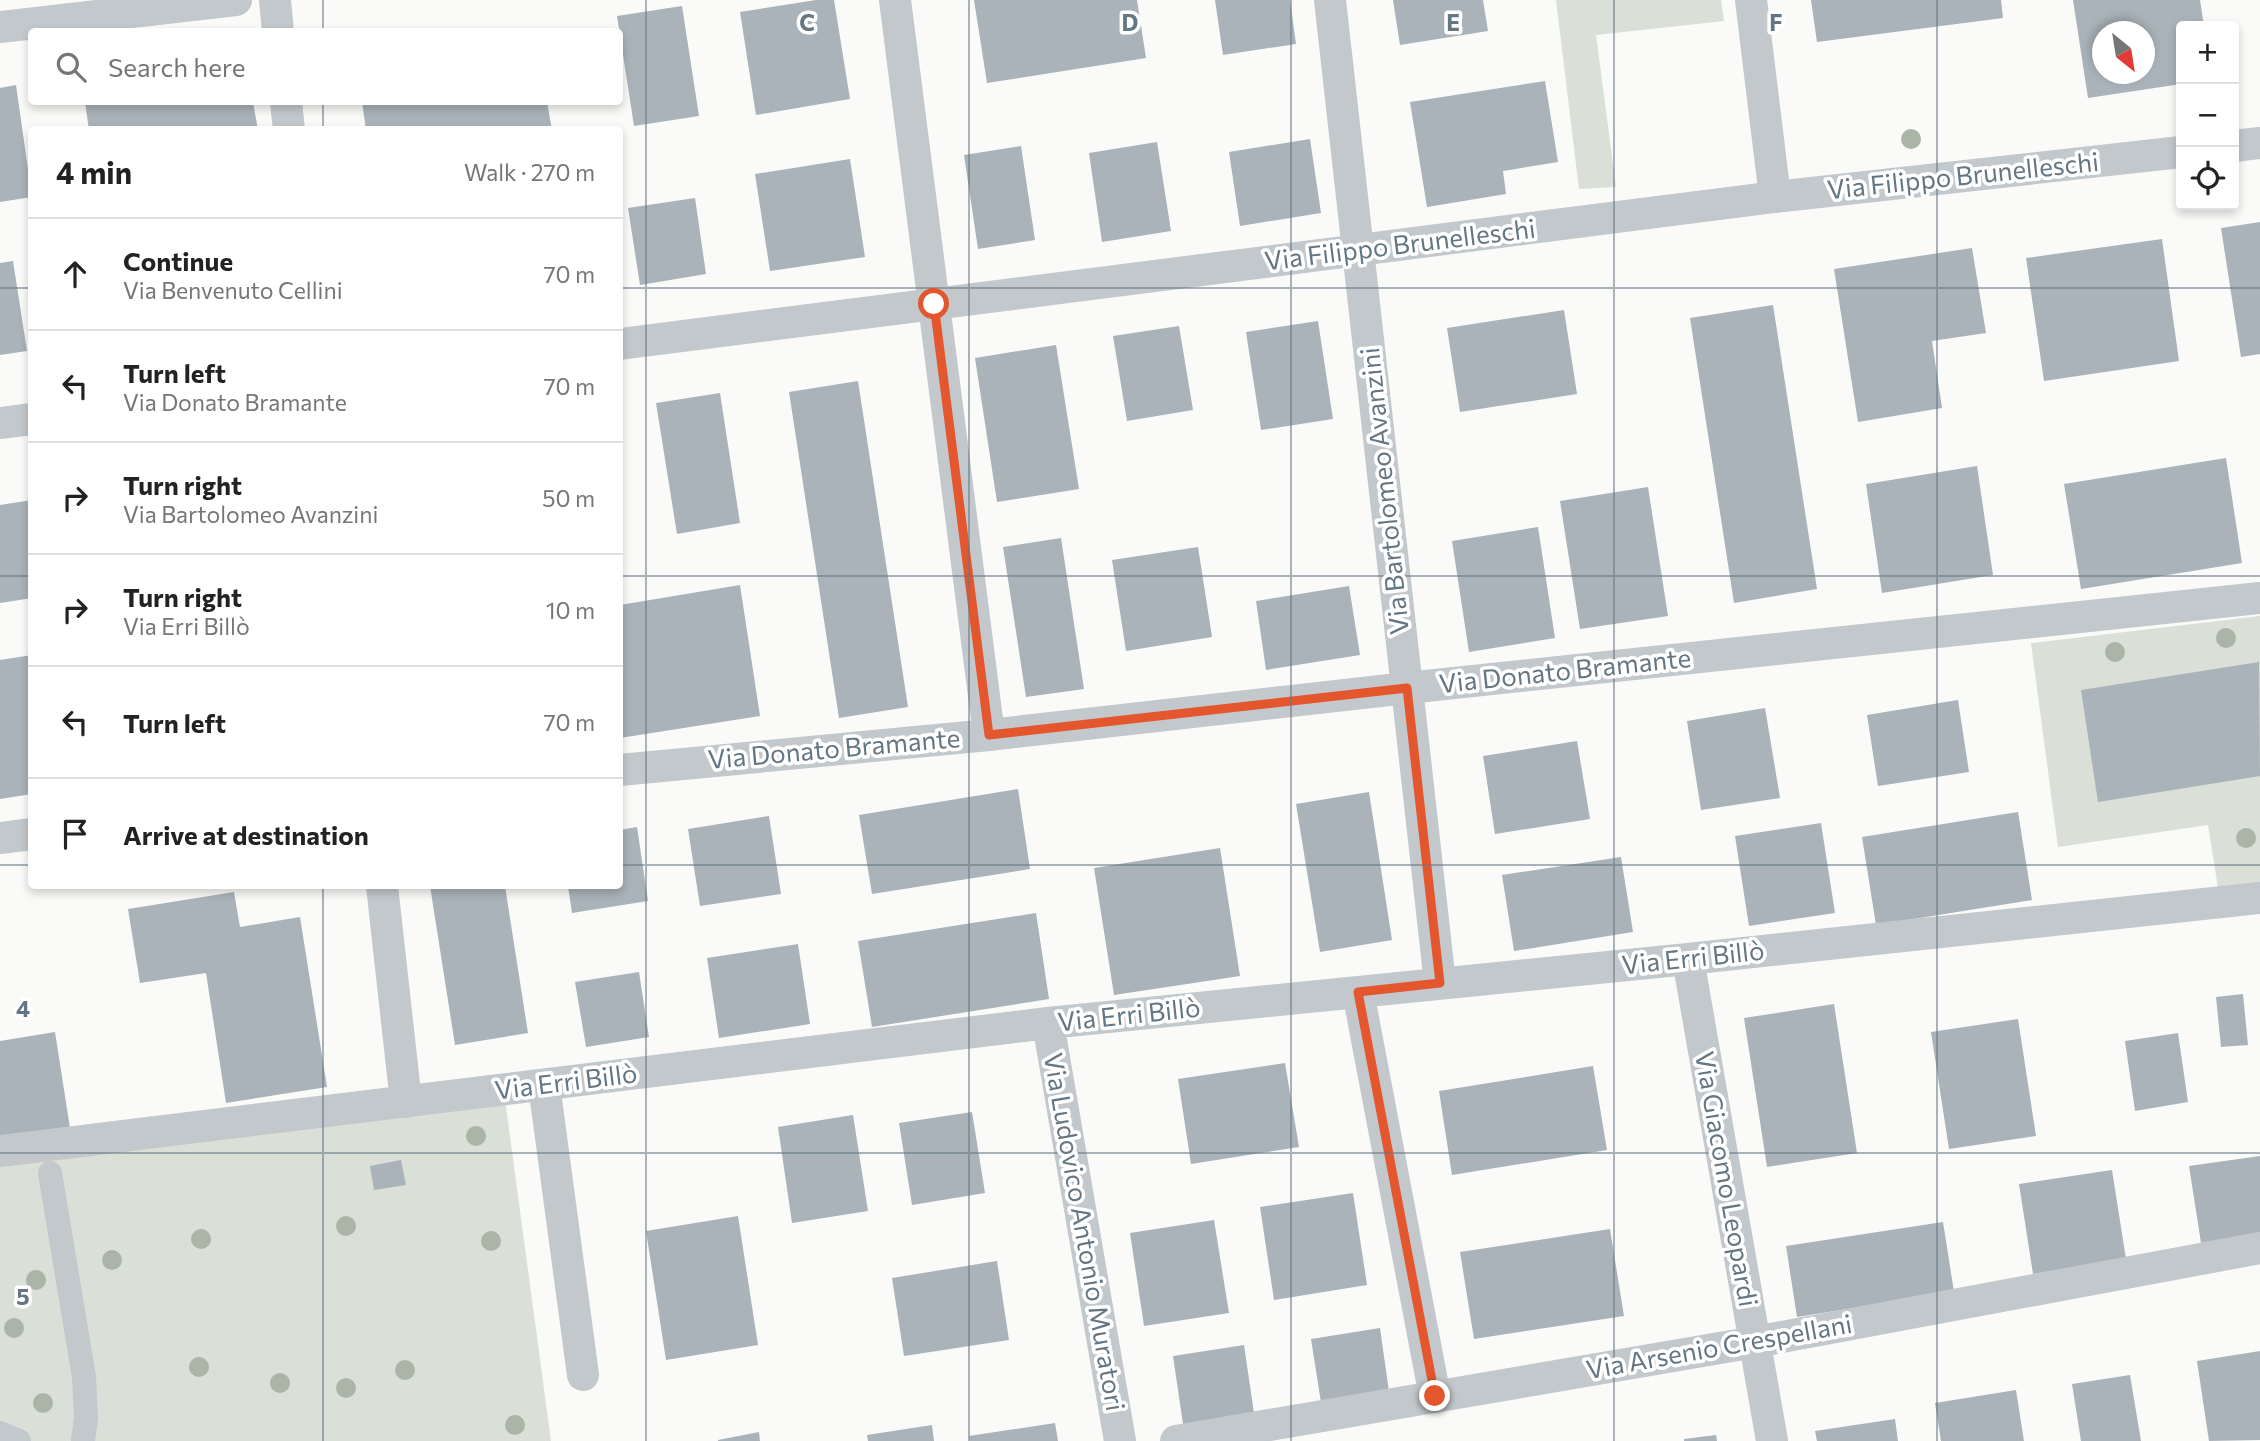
<!DOCTYPE html>
<html lang="en">
<head>
<meta charset="utf-8">
<style>
  :root { --surface:#fff; --page:#f6f6f6; --text:#222; --muted:#767676; --line:#e0e0e0 }
  body { margin:0; font-family:Commissioner,sans-serif; background:var(--page); color:var(--text) }
  .controls { position:absolute; right:21px; top:21px; display:grid; overflow:hidden; border-radius:7px; box-shadow:0 4px 10px #0003 }
  .controls button { width:63px; height:63px; display:grid; place-items:center; padding:0; border:0; border-bottom:2px solid var(--line); background:var(--surface); color:var(--text); font:35px sans-serif }
  .compass { position:absolute; left:2092px; top:21px; width:63px; height:63px; border-radius:50%; background:var(--surface); box-shadow:0 4px 10px #0003; rotate:150deg }
  .stop { position:absolute; width:21px; height:21px; margin:-16px; border:5px solid #e4572e; border-radius:50%; background:#fff }
  .stop.end { background:#e4572e; border-color:#fff; box-shadow:0 2px 7px #0008 }
  .list { margin:0; padding:0; list-style:none }
  h2 { display:flex; justify-content:space-between; align-items:center; height:91px; margin:0; padding:0 28px; font-size:30px }
  h2 small { font-size:23px; font-weight:400; color:var(--muted) }
  .list li { display:grid; grid-template-columns:46px 1fr auto; gap:21px; align-items:center; box-sizing:border-box; height:112px; padding:0 28px; border-top:2px solid var(--line) }
  .list b { display:block; font-size:26px; white-space:nowrap }
  .list p { margin:0; font-size:23px; white-space:nowrap; color:var(--muted) }
  .list em { font-size:23px; font-style:normal; color:var(--muted) }
  .icon { flex:none; width:38px; height:38px; fill:none; stroke:currentColor; stroke-width:2; stroke-linecap:round; stroke-linejoin:round }
  .map { position:relative; flex:none; width:2260px; height:1441px; overflow:hidden }
  .search { position:absolute; background:var(--surface); box-shadow:0 4px 10px #0003; left:28px; top:28px; width:595px; height:77px; display:flex; align-items:center; gap:18px; box-sizing:border-box; padding:0 24px; border-radius:7px; color:var(--muted); font-size:26px }
  .panel { position:absolute; background:var(--surface); box-shadow:0 4px 10px #0003; left:28px; top:126px; width:595px; height:763px; border-radius:7px }
  .map>svg:first-child { display:block }
  .green { fill:#dadfd7 }
  .building { fill:#aab3b9; fill-rule:evenodd }
  .lines { fill:none; stroke-linecap:round; stroke-linejoin:round }
  .pedestrian { stroke:#c3c8cc; stroke-width:24 }
  .minor { stroke:#c3c8cc; stroke-width:32 }
  .tree { fill:#aab4a7 }
  .route { stroke:#e4572e; stroke-width:9 }
  .grid { fill:none; stroke:#657683; stroke-width:2; stroke-opacity:0.55 }
  .labels { text-anchor:middle; stroke-width:7; stroke-linejoin:round; paint-order:stroke }
  .street-label { font-size:26px; fill:#657683; stroke:#fff }
  .grid-label { font-size:23px; text-anchor:middle; font-weight:bold; fill:#657683; stroke:#fff; stroke-width:7; stroke-linejoin:round; paint-order:stroke }
</style>
</head>
<body>
<div class="map">
<svg width="2260" height="1441" viewBox="0 0 2260 1441">
  <rect width="100%" height="100%" fill="#fafaf8"/>
  <path class="green" d="M1556,0H1721L1724,21L1596,35L1616,187L1579,189Z
    M2260,616V883L2218,888L2208,825L2058,847L2031,643Z
    M504,1092L551,1441H0V1162Z"/>
  <path class="building" d="M816,0H834L850,99L756,115L740,12Z
    M974,0H1137L1146,58L987,83Z
    M1215,0H1290L1296,44L1223,55Z
    M1393,0H1483L1488,31L1400,45Z
    M1811,0H2001L2003,18L1817,42Z
    M2073,0H2200L2204,26H2181V84L2088,98ZM2102,32H2144V74H2102Z
    M682,6L699,116L634,126L617,16Z
    M1545,81L1558,162L1503,171L1506,194L1427,207L1410,102Z
    M16,85L32,197L0,202V88Z
    M85,102H253L258,130H89Z
    M362,102H547L552,130H366Z
    M1310,139L1321,213L1240,226L1229,152Z
    M1157,142L1171,231L1102,242L1089,153Z
    M1021,146L1035,240L978,249L964,155Z
    M850,159L865,257L770,271L755,174Z
    M695,198L706,274L640,285L628,208Z
    M2260,222V354L2241,357L2221,228Z
    M2162,239L2179,361L2044,381L2026,258Z
    M1972,248L1986,333L1932,341L1942,408L1858,422L1834,269Z
    M13,261L27,351L0,355V263Z
    M1773,305L1817,589L1734,603L1690,318Z
    M1564,310L1577,394L1460,412L1447,328Z
    M1318,321L1333,419L1261,430L1246,332Z
    M1179,326L1193,410L1127,421L1113,336Z
    M1056,345L1079,489L997,502L975,358Z
    M858,381L908,707L839,718L789,392Z
    M720,393L740,523L677,534L656,403Z
    M2226,458L2242,563L2081,589L2064,484Z
    M1977,466L1993,575L1882,593L1866,484Z
    M1648,487L1668,616L1580,629L1560,501Z
    M32,500V598L0,603V505Z
    M1538,527L1555,638L1469,652L1452,541Z
    M1061,538L1084,689L1026,697L1003,547Z
    M1198,547L1212,637L1126,651L1112,560Z
    M740,585L760,716L620,738V605Z
    M1349,586L1360,655L1266,670L1256,601Z
    M32,655V794L0,799V660Z
    M2259,662L2260,776L2098,802L2081,690Z
    M1958,700L1969,772L1878,786L1867,715Z
    M1765,708L1780,798L1701,810L1687,721Z
    M1577,741L1590,819L1495,834L1483,756Z
    M1018,789L1030,869L872,894L859,815Z
    M1369,792L1392,940L1320,952L1296,804Z
    M2018,812L2032,900L1876,925L1862,837Z
    M769,816L781,894L700,906L688,829Z
    M1821,823L1835,913L1749,926L1735,836Z
    M637,827L648,901L572,913L568,886H620V830Z
    M1220,848L1240,976L1114,995L1094,868Z
    M1621,857L1633,932L1514,951L1502,875Z
    M430,886H505L528,1033L455,1045Z
    M234,892L240,927L300,917L327,1087L226,1103L206,973L140,983L128,909Z
    M1036,913L1049,999L872,1027L858,941Z
    M798,944L810,1024L719,1038L707,958Z
    M639,972L649,1037L586,1047L575,982Z
    M2243,994L2248,1045L2221,1047L2216,997Z
    M1834,1004L1857,1153L1767,1167L1744,1018Z
    M2018,1019L2036,1136L1949,1149L1931,1032Z
    M55,1032L70,1128L0,1139V1041Z
    M2178,1033L2188,1102L2135,1111L2125,1041Z
    M1285,1063L1299,1147L1191,1164L1178,1079Z
    M1593,1066L1607,1150L1452,1175L1439,1091Z
    M972,1112L985,1193L912,1205L899,1123Z
    M853,1115L868,1211L792,1223L778,1127Z
    M2260,1156V1233L2201,1243L2189,1166Z
    M401,1160L406,1185L374,1190L370,1166Z
    M2112,1170L2126,1259L2033,1274L2019,1184Z
    M1353,1193L1367,1285L1274,1300L1260,1207Z
    M738,1216L758,1345L666,1360L646,1231Z
    M1214,1220L1229,1313L1144,1326L1130,1233Z
    M1943,1222L1954,1292L1797,1317L1786,1246Z
    M1610,1229L1624,1316L1474,1339L1460,1252Z
    M997,1261L1009,1340L904,1356L892,1278Z
    M1380,1328L1390,1399L1322,1409L1311,1339Z
    M1244,1345L1255,1420L1184,1431L1173,1356Z
    M2260,1351V1440L2209,1441L2197,1361Z
    M2130,1375L2141,1441H2081L2072,1384Z
    M2016,1390L2024,1441H1941L1935,1403Z
    M1895,1419L1898,1441H1817L1815,1431Z
    M1055,1423L1058,1441H970L969,1436Z
    M932,1425L934,1441H868L867,1435Z
    M759,1432L760,1441H718V1440Z
    M1716,1435L1717,1441H1684V1439Z"/>
  <g class="lines">
    <path class="pedestrian" d="M50,1173L84,1377L86,1418L83,1441
      M0,1433L19,1441"/>
    <path class="minor" d="M275,0L278,32
      M895,0L989,735
      M1330,0L1440,983
      M1751,0L1775,197
      M0,27L236,0
      M286,102L289,130
      M2234,146L2260,143
      M620,344L1775,197L2181,152
      M0,423L32,419
      M620,770L989,735L1407,688L2260,598
      M0,838L32,834
      M382,886L406,1102
      M1688,959L1772,1441
      M1358,992L1435,1397
      M1048,1023L1120,1441
      M544,1085L583,1375
      M0,1151L1048,1023L1688,959L2260,898
      M1176,1441L1755,1342L2260,1248"/>
  </g>
  <g class="tree">
    <circle cx="1911" cy="139" r="10"/>
    <circle cx="2226" cy="638" r="10"/>
    <circle cx="2115" cy="652" r="10"/>
    <circle cx="2246" cy="838" r="10"/>
    <circle cx="476" cy="1136" r="10"/>
    <circle cx="346" cy="1226" r="10"/>
    <circle cx="201" cy="1239" r="10"/>
    <circle cx="491" cy="1241" r="10"/>
    <circle cx="112" cy="1260" r="10"/>
    <circle cx="36" cy="1280" r="10"/>
    <circle cx="14" cy="1328" r="10"/>
    <circle cx="199" cy="1367" r="10"/>
    <circle cx="405" cy="1370" r="10"/>
    <circle cx="280" cy="1383" r="10"/>
    <circle cx="346" cy="1388" r="10"/>
    <circle cx="43" cy="1403" r="10"/>
    <circle cx="515" cy="1425" r="10"/>
  </g>
  <g class="lines">
    <path class="route" d="M934,304L989,735L1407,688L1440,983L1358,992L1435,1396"/>
  </g>
  <path class="grid" d="M323,0V32M646,0V1441M969,0V1441M1291,0V1441M1614,0V1441M1937,0V1441M323,102V130M0,288H32M620,288H2260M0,576H32M620,576H2260M0,865H32M620,865H2260M323,886V1441M0,1153H2260"/>
  <g class="labels">
    <g class="street-label">
      <text transform="translate(1963 176) rotate(-6)" y="9">Via Filippo Brunelleschi</text>
      <text transform="translate(1400 245) rotate(-7)" y="9">Via Filippo Brunelleschi</text>
      <text transform="translate(1385 491) rotate(-96)" y="9">Via Bartolomeo Avanzini</text>
      <text transform="translate(1565 671) rotate(-6)" y="9">Via Donato Bramante</text>
      <text transform="translate(834 749) rotate(-5)" y="9">Via Donato Bramante</text>
      <text transform="translate(1693 958) rotate(-6)" y="9">Via Erri Billò</text>
      <text transform="translate(1129 1015) rotate(-6)" y="9">Via Erri Billò</text>
      <text transform="translate(566 1082) rotate(-7)" y="9">Via Erri Billò</text>
      <text transform="translate(1726 1179) rotate(80)" y="9">Via Giacomo Leopardi</text>
      <text transform="translate(1084 1232) rotate(80)" y="9">Via Ludovico Antonio Muratori</text>
      <text transform="translate(1719 1347) rotate(-10)" y="9">Via Arsenio Crespellani</text>
    </g>
  </g>
  <g class="grid-label">
    <text x="807" y="31">C</text>
    <text x="1130" y="31">D</text>
    <text x="1453" y="31">E</text>
    <text x="1776" y="31">F</text>
    <text x="23" y="1017">4</text>
    <text x="23" y="1305">5</text>
  </g>
</svg>
<div class="controls">
<button>+</button>
<button>−</button>
<button><svg class="icon" aria-label="locate" viewBox="0 0 24 24"><circle cx="12" cy="12" r="6"/><path d="M12 2v4M12 18v4M2 12h4M18 12h4"/></svg></button>
</div>
<svg class="compass" viewBox="-18 -18 36 36"><path d="M0-13l5 13h-10z" fill="#e53935"/><path d="M0 13l5-13h-10z" fill="#767676"/></svg>
<div class="stop" style="left:934px;top:304px"></div>
<div class="stop end" style="left:1435px;top:1396px"></div>
<div class="search"><svg class="icon" aria-label="search" viewBox="0 0 24 24"><circle cx="10" cy="10" r="6"/><path d="M15 15l6 6"/></svg>Search here</div>
<section class="panel">
<h2>4 min<small>Walk · 270 m</small></h2>
<ul class="list">
<li><svg class="icon" aria-label="ahead" viewBox="0 0 24 24"><path d="M12 20V5M6 11l6-6 6 6"/></svg><div><b>Continue</b><p>Via Benvenuto Cellini</p></div><em>70 m</em></li>
<li><svg class="icon" aria-label="left" viewBox="0 0 24 24"><path d="M17 20v-9H6M10 6l-5 5 5 5"/></svg><div><b>Turn left</b><p>Via Donato Bramante</p></div><em>70 m</em></li>
<li><svg class="icon" aria-label="right" viewBox="0 0 24 24"><path d="M7 20v-9h11M14 6l5 5-5 5"/></svg><div><b>Turn right</b><p>Via Bartolomeo Avanzini</p></div><em>50 m</em></li>
<li><svg class="icon" aria-label="right" viewBox="0 0 24 24"><path d="M7 20v-9h11M14 6l5 5-5 5"/></svg><div><b>Turn right</b><p>Via Erri Billò</p></div><em>10 m</em></li>
<li><svg class="icon" aria-label="left" viewBox="0 0 24 24"><path d="M17 20v-9H6M10 6l-5 5 5 5"/></svg><div><b>Turn left</b></div><em>70 m</em></li>
<li><svg class="icon" aria-label="arrive" viewBox="0 0 24 24"><path d="M6 21V4h12l-3 4 3 4H6"/></svg><div><b>Arrive at destination</b></div></li>
</ul>
</section>
</div>
</body>
</html>
